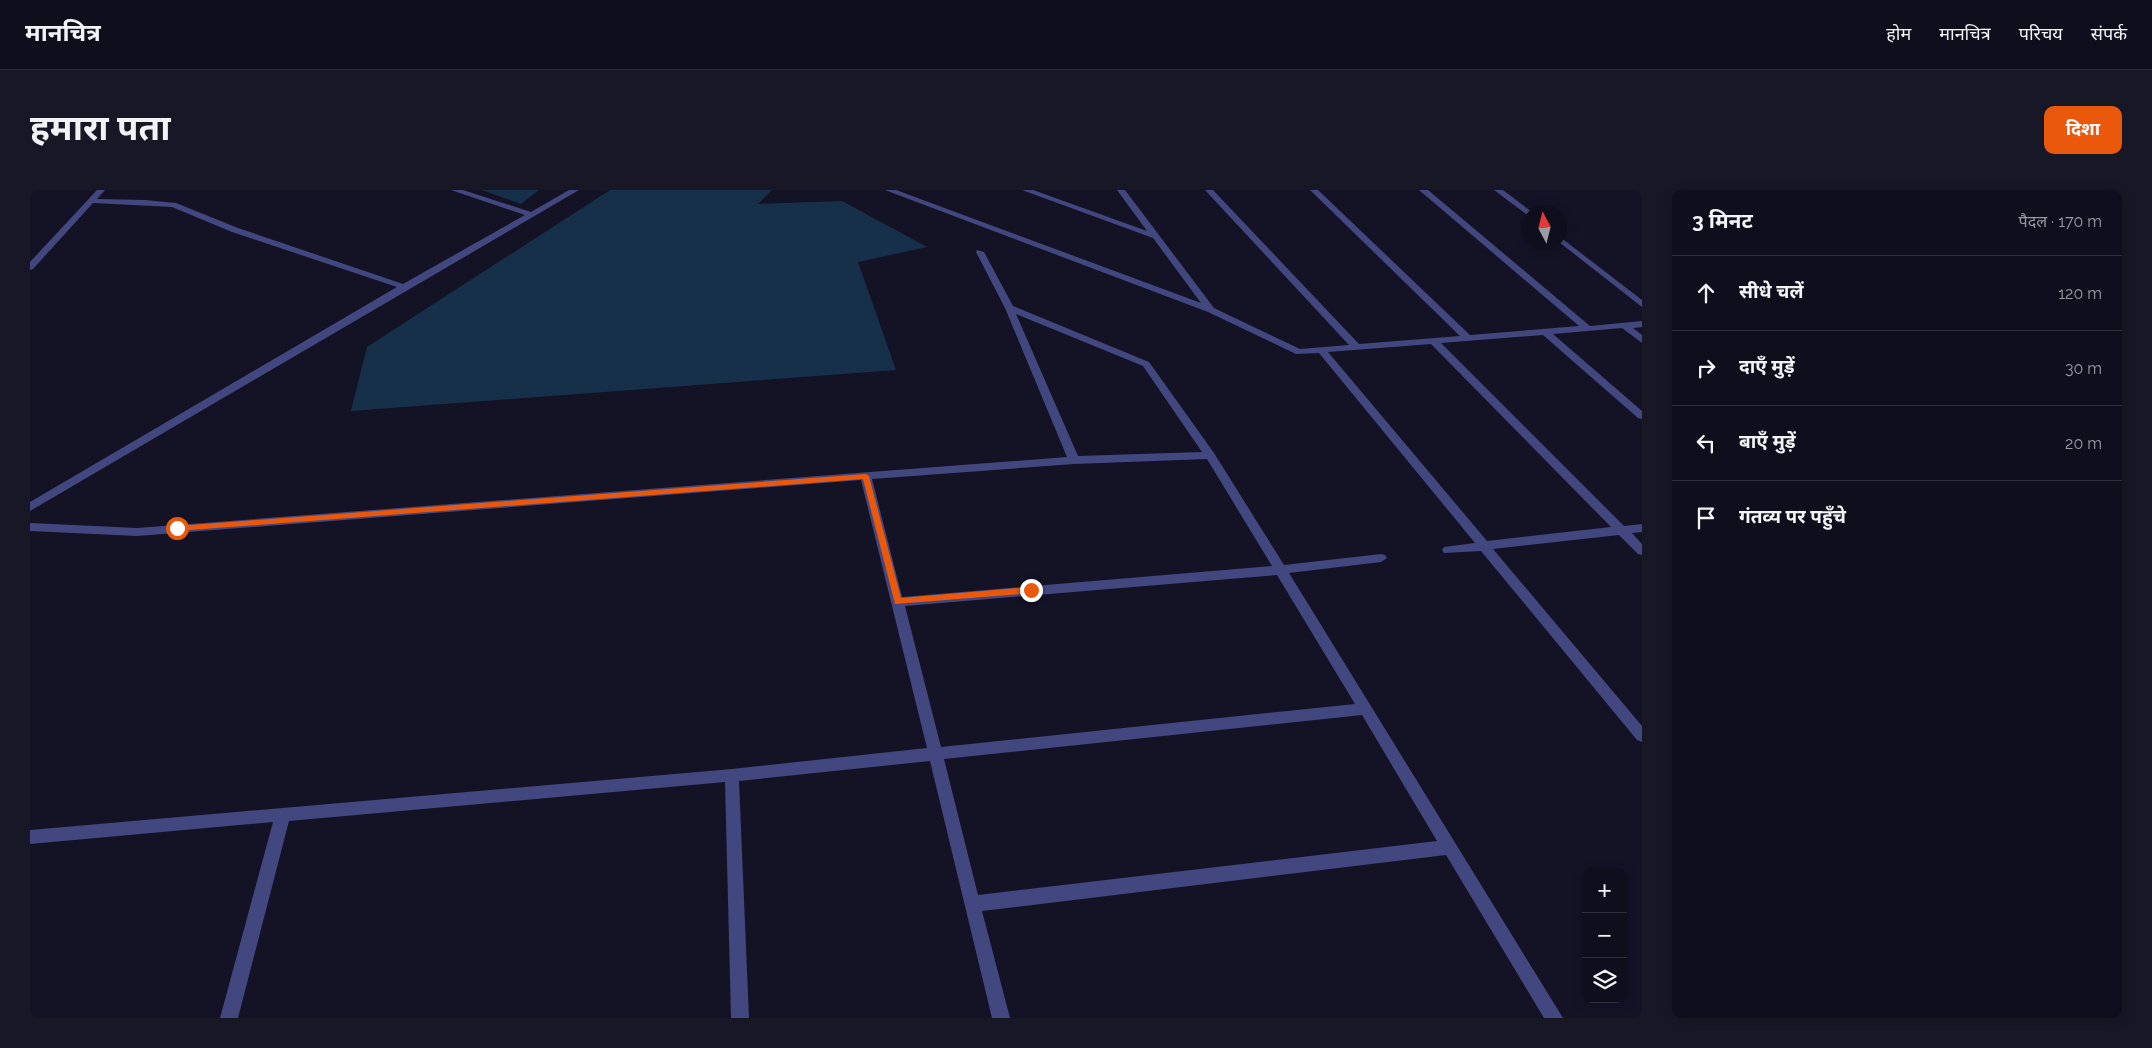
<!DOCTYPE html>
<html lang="hi">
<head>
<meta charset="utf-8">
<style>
  :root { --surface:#0f0e1c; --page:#181725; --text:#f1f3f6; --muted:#9b9ca3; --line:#2f2e3b; --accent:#ea580c }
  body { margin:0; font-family:Raleway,"Noto Sans Devanagari",sans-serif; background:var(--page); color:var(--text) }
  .controls { position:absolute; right:15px; bottom:15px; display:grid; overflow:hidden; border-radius:10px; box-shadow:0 2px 12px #0003 }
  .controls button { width:45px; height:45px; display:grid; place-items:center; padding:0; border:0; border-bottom:1px solid var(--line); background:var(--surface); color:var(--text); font:25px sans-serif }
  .compass { position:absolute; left:1492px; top:15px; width:45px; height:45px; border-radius:50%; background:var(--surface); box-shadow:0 2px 12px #0003; rotate:353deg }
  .stop { position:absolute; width:15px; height:15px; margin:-11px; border:4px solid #ea580c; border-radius:50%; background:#fff }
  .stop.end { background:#ea580c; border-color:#fff; box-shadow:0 1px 5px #0008 }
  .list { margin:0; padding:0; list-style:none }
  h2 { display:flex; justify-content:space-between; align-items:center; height:65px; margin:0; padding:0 20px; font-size:21px }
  h2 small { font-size:16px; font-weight:400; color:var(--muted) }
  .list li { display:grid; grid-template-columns:32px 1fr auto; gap:15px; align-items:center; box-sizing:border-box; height:75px; padding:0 20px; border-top:1px solid var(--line) }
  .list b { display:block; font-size:19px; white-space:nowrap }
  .list em { font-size:16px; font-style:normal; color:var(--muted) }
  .icon { flex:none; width:28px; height:28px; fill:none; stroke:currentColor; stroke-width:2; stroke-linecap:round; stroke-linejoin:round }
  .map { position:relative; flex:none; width:1612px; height:828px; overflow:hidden; border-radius:10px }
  header { display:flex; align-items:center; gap:30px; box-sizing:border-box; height:70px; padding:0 25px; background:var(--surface); border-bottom:1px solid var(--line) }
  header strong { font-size:24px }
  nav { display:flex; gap:28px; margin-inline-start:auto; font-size:18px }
  .intro { display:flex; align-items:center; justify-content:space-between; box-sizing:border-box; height:120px; padding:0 30px }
  h1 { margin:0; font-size:35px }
  .button { padding:12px 22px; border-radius:10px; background:var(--accent); color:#fff; font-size:18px; font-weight:700 }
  main { display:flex; gap:30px; padding:0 30px }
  aside { flex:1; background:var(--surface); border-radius:10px; box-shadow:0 2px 12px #0003 }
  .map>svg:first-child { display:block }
  .water { fill:#17304a }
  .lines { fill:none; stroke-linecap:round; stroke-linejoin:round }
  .minor { fill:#43477f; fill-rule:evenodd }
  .route { fill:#ea580c }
</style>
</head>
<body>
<header>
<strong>मानचित्र</strong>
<nav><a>होम</a><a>मानचित्र</a><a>परिचय</a><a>संपर्क</a></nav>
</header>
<div class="intro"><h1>हमारा पता</h1><a class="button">दिशा</a></div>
<main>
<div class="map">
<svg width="1612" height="828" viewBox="0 0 1612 828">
  <rect width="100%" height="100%" fill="#141326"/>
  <path class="water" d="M452,0H509L491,14Z
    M580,0H742L728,14L812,11L897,57L828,72L866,180L321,221L337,157Z"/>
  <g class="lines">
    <path class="minor" d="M67,0H75L67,9L115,10L146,13L208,38L373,94L495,25L421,0H433L501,22L539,0H549L0,321V312L367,97L202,42L142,17L63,13L3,79L0,80V72Z
      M855,0H866L1171,113L1123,48L992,0H1003L1117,41L1087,0H1095L1184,118L1270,159L1319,155L1175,0H1183L1329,154L1430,146L1280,0H1288L1440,145L1549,136L1389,0H1398L1560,136L1612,131V137L1603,138L1612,145V153L1592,138L1523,144L1612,221V229L1608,228L1513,145L1411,153L1594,336L1612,334V342L1602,343L1612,354V365L1608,364L1589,345L1463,359L1612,536V552L1607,550L1451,361L1414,363L1412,360L1414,357L1445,353L1289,163L1266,164L1178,122ZM1401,154L1581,337L1457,351L1298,162Z
      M1464,0H1473L1502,22H1500V27Z
      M1530,47L1612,110V117L1529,52Z
      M947,60L954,62L983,116L1119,172L1184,263L1254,375L1351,364L1355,365L1357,368L1351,372L1259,383L1533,828H1514L1416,665L952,721L980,828H962L900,571L709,591L719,828H701L695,592L259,631L208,828H190L243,632L0,654V640L702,579L897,558L831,290L107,346L0,341V333L107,338L1037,267L975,118L946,62ZM986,124L1113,176L1172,262L1048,266ZM1177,269L1242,376L872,407L842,289L1044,274ZM1247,385L1325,514L911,557L875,416ZM1332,525L1407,651L948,705L914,569Z"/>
  </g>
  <path class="route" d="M836,284L839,286L871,408L1001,397L1005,400L1004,403L865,414L833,289L147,341L143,338L147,336Z"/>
</svg>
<div class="controls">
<button>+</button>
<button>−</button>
<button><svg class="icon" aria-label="layers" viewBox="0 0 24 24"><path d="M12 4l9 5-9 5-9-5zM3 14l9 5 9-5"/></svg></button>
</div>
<svg class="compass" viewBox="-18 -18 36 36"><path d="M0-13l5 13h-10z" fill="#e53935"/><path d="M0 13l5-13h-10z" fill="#9b9ca3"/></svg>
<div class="stop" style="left:147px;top:338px"></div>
<div class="stop end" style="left:1001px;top:400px"></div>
</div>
<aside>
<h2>3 मिनट<small>पैदल · 170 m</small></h2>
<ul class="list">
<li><svg class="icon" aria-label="ahead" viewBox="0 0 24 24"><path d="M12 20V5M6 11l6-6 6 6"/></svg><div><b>सीधे चलें</b></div><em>120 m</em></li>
<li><svg class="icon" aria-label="right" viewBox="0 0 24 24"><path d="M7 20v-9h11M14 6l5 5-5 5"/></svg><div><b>दाएँ मुड़ें</b></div><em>30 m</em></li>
<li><svg class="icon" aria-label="left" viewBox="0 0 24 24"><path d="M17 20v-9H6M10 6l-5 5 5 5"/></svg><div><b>बाएँ मुड़ें</b></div><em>20 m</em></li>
<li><svg class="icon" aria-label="arrive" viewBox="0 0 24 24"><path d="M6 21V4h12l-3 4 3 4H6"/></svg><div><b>गंतव्य पर पहुँचे</b></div></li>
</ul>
</aside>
</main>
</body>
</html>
